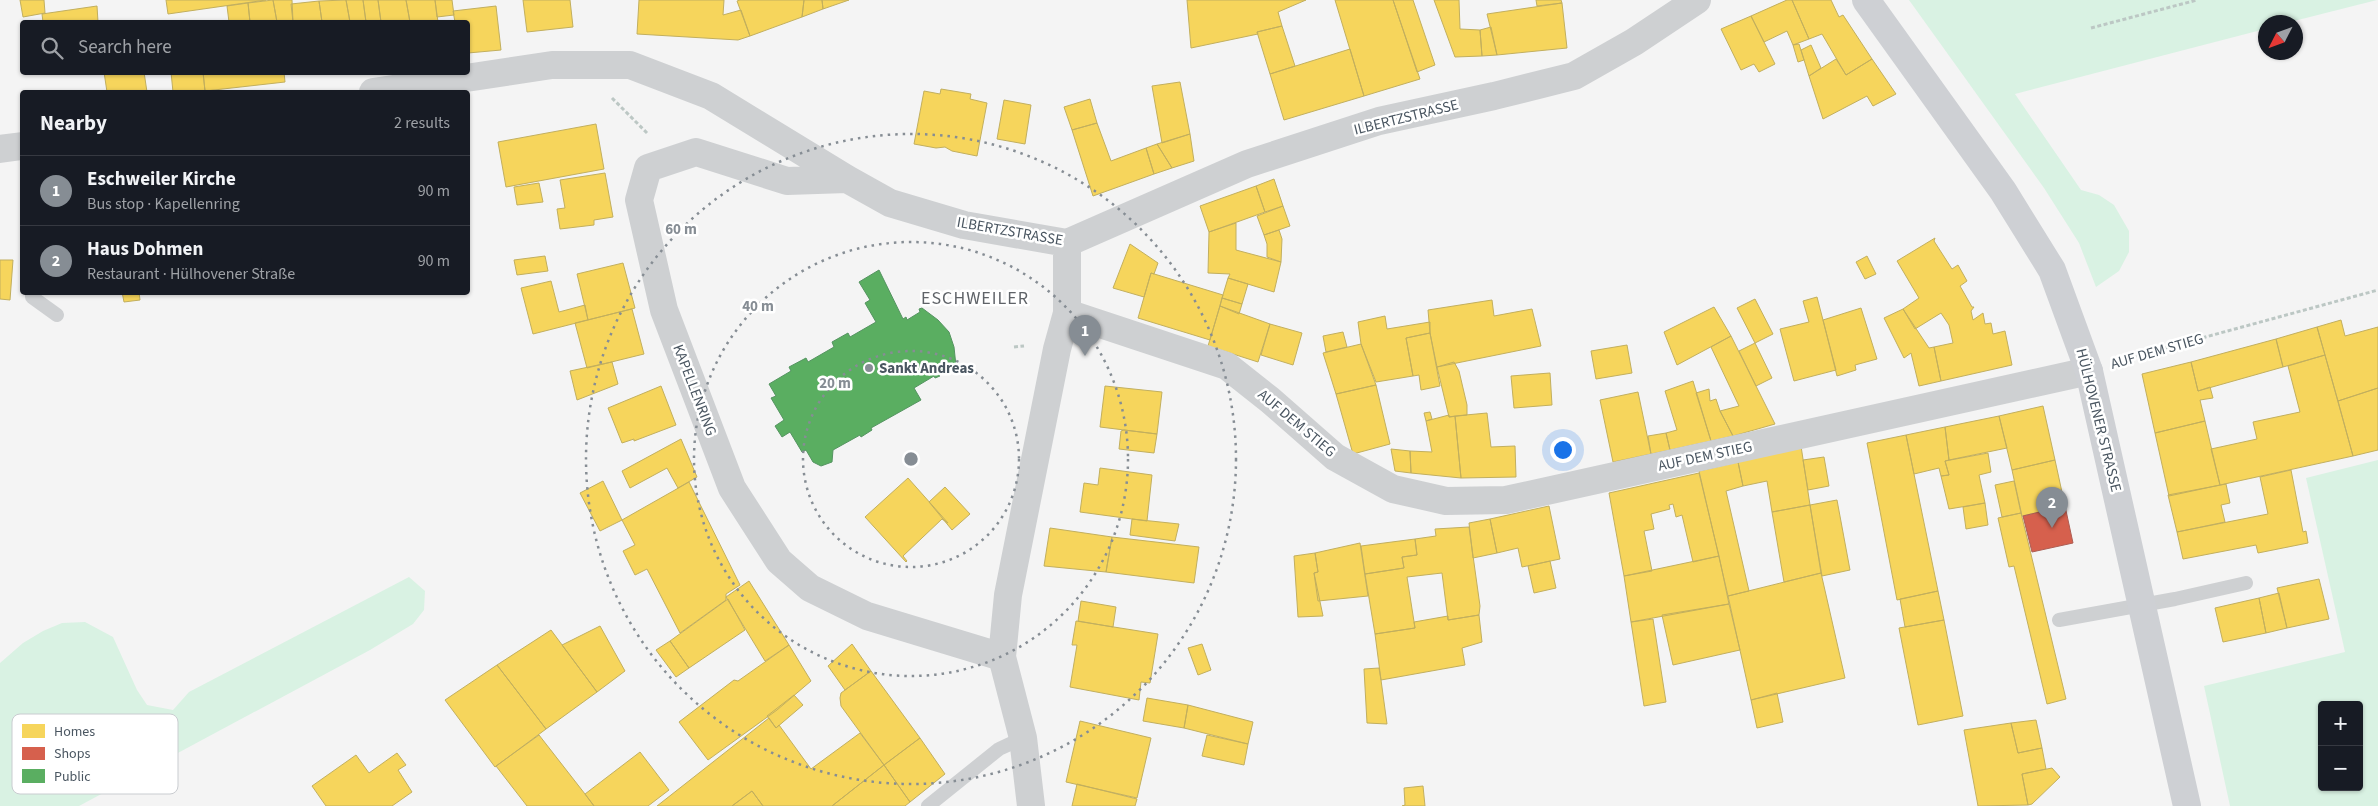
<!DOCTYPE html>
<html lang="en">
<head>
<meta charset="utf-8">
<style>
  :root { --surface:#171b24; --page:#242831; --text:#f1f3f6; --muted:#9ea1a6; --line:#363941; --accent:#868d94 }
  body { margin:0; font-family:"Source Sans 3",sans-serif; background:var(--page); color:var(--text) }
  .controls { position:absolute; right:15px; bottom:15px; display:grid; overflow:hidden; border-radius:5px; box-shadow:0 1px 4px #0004 }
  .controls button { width:45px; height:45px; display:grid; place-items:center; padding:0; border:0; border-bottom:1px solid var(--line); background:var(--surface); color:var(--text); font:25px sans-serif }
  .compass { position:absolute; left:2258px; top:15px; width:45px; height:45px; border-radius:50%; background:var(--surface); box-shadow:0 1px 4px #0004; rotate:228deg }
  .you { position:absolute; left:1562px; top:449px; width:18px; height:18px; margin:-12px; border:4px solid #fff; border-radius:50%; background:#1a73e8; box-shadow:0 0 0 8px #1a73e833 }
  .badge { display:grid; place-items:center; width:32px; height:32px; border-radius:50%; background:var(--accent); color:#fff; font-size:16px; font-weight:700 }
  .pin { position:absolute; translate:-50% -41px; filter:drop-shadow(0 1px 2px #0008) }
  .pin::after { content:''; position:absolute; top:26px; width:18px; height:15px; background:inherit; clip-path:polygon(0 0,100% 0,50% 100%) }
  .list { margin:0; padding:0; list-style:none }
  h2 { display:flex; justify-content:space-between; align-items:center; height:65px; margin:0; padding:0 20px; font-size:21px }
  h2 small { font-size:16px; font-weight:400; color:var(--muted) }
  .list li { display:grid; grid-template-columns:32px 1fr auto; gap:15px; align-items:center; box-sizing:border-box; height:70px; padding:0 20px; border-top:1px solid var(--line) }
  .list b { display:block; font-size:19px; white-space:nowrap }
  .list p { margin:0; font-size:16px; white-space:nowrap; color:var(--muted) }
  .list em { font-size:16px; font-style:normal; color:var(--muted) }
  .icon { flex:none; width:28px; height:28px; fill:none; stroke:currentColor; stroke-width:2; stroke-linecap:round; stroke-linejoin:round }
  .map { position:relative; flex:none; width:2378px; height:806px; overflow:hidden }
  .search { position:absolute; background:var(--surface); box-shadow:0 1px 4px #0004; left:20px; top:20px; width:450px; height:55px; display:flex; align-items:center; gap:12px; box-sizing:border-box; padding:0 18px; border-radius:5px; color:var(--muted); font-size:19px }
  .panel { position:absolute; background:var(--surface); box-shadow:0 1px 4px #0004; left:20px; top:90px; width:450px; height:205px; border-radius:5px }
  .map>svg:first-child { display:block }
  .green { fill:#d9f2e3; fill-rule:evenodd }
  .homes { fill:#f6d55c; stroke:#c2af5e }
  .shops { fill:#d6604d; stroke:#ac5d53 }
  .public { fill:#5aae61; stroke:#559461 }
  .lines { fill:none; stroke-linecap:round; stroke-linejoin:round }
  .path { stroke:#bcc7c4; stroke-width:3; stroke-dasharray:4 2.5; stroke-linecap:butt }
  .service { stroke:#ced0d2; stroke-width:14 }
  .minor { stroke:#ced0d2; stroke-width:28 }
  .secondary { stroke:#ced0d4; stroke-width:28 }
  .ring { fill:none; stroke:#868d94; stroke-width:2.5; stroke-dasharray:2.5 5 }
  .poi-dot { fill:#868d94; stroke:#fff; stroke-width:2 }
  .labels { text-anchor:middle; stroke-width:5; stroke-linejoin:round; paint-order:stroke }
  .street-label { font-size:15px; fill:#4a5661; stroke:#fff }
  .poi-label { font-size:15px; font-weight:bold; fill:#4a5661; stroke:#fff; text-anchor:start }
  .quarter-label { font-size:18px; letter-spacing:1px; fill:#5f6368; stroke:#fff }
  .key { fill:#fff; stroke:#c9ccd0; stroke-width:1 }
  .key-label { font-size:14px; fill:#4a5661 }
  .centre { fill:#868d94; stroke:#fff; stroke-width:2.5 }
  .ring-label { font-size:15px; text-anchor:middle; font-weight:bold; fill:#868d94; stroke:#fff; stroke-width:5; stroke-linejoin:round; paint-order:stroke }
</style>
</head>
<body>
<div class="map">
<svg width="2378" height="806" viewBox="0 0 2378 806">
  <rect width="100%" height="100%" fill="#f4f4f4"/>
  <path class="green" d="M1909,0H2377L2290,22H2266L2265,29L2015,94L2081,190L2099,195L2114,205L2129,231V252L2119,271L2096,287L2079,243L2044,188Z
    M2378,460V806H2230L2204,686L2345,652L2306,478ZM2322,705H2359V787H2322Z
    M409,577L425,591L424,610L413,624L370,650L79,806H0V663L23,643L43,631L62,623L85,622L113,637L137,690L147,705L173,710L189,692Z"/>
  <path class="homes" d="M20,0H44L45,13L23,17Z
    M166,0H266L168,14Z
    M273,0H292L293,22H277Z
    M273,0L277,22H250L248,3Z
    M346,0L350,22H322L319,1Z
    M346,0H363L366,22H350Z
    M363,0H378L381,22H366Z
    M378,0H406L410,22H381Z
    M406,0H435L438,22H410Z
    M435,0H452L454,15L437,17Z
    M523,0H570L573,27L527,32Z
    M639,0H724L723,15L741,10L750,36L738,40L637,34Z
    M740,0H804L802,17L750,36L737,1Z
    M804,0H822L823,9L802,17Z
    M822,0H849L823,9Z
    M1187,0H1306L1278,12L1282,26L1257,32L1258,34L1191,48Z
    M1335,0H1393L1420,79L1364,96Z
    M1393,0H1413L1435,65L1417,72Z
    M1434,0H1459L1460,29L1480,30L1482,56L1455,57Z
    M1536,0H1561L1562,3L1537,6Z
    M1787,0H1792L1809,39L1793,45L1787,31L1764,42L1751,16Z
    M1792,0H1831L1839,17L1843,15L1872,59L1846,75L1822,34L1809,39Z
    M319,1L322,22H293L291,4Z
    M248,3L250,22H229L227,6Z
    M1562,3L1567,48L1497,55L1487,14Z
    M97,6L98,22H43L42,14Z
    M496,6L501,50L468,53V22H455L453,11Z
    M1751,16L1775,64L1759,72L1754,64L1741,70L1721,29Z
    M1282,26L1295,66L1270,74L1257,32Z
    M1491,27L1497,55L1482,56L1480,30Z
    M1799,44L1804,60L1798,62L1793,45Z
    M1811,45L1821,68L1809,76L1801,50Z
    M1350,49L1364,96L1284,120L1270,74Z
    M1836,59L1846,75L1872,59L1896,94L1873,106L1867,96L1823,119L1809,76Z
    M104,72H144L147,92H107Z
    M171,72H203L205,91L173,92Z
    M203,72H284L285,82L205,91Z
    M1180,82L1190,134L1162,143L1152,86Z
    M941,89L971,94L970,99L987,103L977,156L952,151L945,147L936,148L914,144L924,91L940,94Z
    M1090,99L1097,123L1072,130L1064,107Z
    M1004,100L1031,105L1025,144L997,139Z
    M1097,123L1111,161L1146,148L1154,174L1093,196L1072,130Z
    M596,124L604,169L506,187L498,142Z
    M1190,134L1194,161L1172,168L1157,144Z
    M1157,144L1172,168L1154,174L1146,148Z
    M605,173L613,217L594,220V225L560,229L557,209L565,208L560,180Z
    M1274,179L1283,206L1265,212L1256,186Z
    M539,183L543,202L517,205L514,187Z
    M1256,186L1265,212L1209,232L1200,206Z
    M1283,206L1290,226L1264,235L1257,216Z
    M1236,223V250L1281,262L1274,292L1228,278L1230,274L1208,273L1209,232Z
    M1279,230L1282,239L1281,262L1267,257V244L1264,235Z
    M1935,238L1934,241L1952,269L1958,265L1967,281L1960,286L1972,307H1974L1971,311L1973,320L1983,313L1985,324L1991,323L1993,334L2005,331L2012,365L1941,381L1934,347L1953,343L1949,325L1941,313L1915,329L1903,309L1919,298L1897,261Z
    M1130,244L1158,263L1154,274L1151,273L1144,297L1113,288Z
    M545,256L548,271L517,275L514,260Z
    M1867,256L1876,274L1865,279L1856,262Z
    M0,260H13L10,300L0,299Z
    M623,263L635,308L588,320L577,274Z
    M1151,273L1223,295L1210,340L1138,318Z
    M1228,278L1248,284L1242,304L1222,298Z
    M551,281L559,312L585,305L588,320L533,334L521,288Z
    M122,292H139L140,300L124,302Z
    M1817,297L1836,370L1794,381L1780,329L1809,322L1803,301Z
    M1222,298L1242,304L1239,314L1220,306Z
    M1755,299L1773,334L1755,343L1737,308Z
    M1492,300L1494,316L1532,309L1541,346L1437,367L1430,333L1428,310Z
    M1220,306L1270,324L1258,362L1208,346Z
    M1714,307L1731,336L1677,365L1664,332Z
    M1861,308L1877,359L1855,365L1856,370L1837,376L1823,320Z
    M632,309L644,354L587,368L575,323Z
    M1903,309L1929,348L1934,347L1941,381L1919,386L1911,353L1904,358L1884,318Z
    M1385,316L1387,329L1430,322V333L1406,338L1413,376L1376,382L1361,344L1358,322Z
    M2341,320L2345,336L2378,327V388L2338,401L2317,327Z
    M1270,324L1302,333L1293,365L1261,355Z
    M2317,327L2325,355L2283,367L2276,339Z
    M1343,332L1347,347L1326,352L1323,336Z
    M1430,333L1440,386L1421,390L1419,375L1413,376L1406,338Z
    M1731,336L1775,424L1733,436L1720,411L1739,406L1711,347Z
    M2276,339L2283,367L2198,391L2191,362Z
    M1755,343L1772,378L1756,386L1739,351Z
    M1361,344L1376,385L1336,394L1323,353Z
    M1627,345L1632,373L1596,379L1591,351Z
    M2325,355L2353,456L2220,485L2211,449L2257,439L2253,422L2300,412L2288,366Z
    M612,362L618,384L577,400L570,371Z
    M1454,362L1459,371L1467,405V415L1449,417L1437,367Z
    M2191,362L2198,391L2210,387L2213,398L2200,400L2205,421L2155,433L2142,374Z
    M1550,373L1552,405L1514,408L1511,376Z
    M1693,381L1711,441L1670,450L1666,433L1677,430L1665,391Z
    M1376,385L1390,444L1353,454L1336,394Z
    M661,386L676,425L634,441V439L622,443L608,408Z
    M1105,386L1162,392L1157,434L1100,427Z
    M2378,388V450L2353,456L2338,401Z
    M1709,389L1710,401L1716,399L1720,411L1733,436L1711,441L1696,393Z
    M1638,392L1651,454L1613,462L1600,400Z
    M2043,406L2055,460L2012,470L1999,416Z
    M1430,412L1432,419L1426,421L1424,413Z
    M1487,413L1491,447L1515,446L1516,477L1461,478L1455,416Z
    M1449,415V417L1455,416L1461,478L1411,473L1410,451L1432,452L1426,421Z
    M1999,416L2007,448L1949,460L1945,427Z
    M2205,421L2220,485L2169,496L2155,433Z
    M1945,427L1949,460L1945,461L1949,475L1941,476L1939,468L1914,474L1906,435Z
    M1124,430L1157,434L1154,453L1119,449L1121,431Z
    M1666,433L1670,450L1651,454L1648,436Z
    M1906,435L1938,591L1897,600L1867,443Z
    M681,439L697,477L678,488L667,468L630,488L622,471Z
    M1801,446L1810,505L1772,512L1767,481L1743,486L1738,462Z
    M1391,449L1410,451L1411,473L1395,471Z
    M1988,453L1991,472L1979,475L1985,503L1949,509L1941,476L1949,475L1945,461Z
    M1824,457L1829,486L1808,490L1803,460Z
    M2055,460L2065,506L2022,516L2012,470Z
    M1738,462L1743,486L1726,491L1749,591L1728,596L1699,471Z
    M1100,468L1152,475L1147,521L1080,512L1084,483L1098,485Z
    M2291,470L2303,532L2306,531L2308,543L2258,553L2256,545L2183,559L2177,532L2268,514L2260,477Z
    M1699,473L1719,556L1693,562L1682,515L1676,517L1673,504L1669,505L1670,509L1651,514L1654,529L1644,531L1652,571L1624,576L1609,493Z
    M908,478L948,523L942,519L903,556L907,561L906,562L865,517Z
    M603,481L622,520L600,531L580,493Z
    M2014,481L2021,513L2002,517L1995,485Z
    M689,482L740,585L726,594V600L680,633L647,569L635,575L623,551L635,545L622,520Z
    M2226,484L2230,503L2221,505L2225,522L2177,532L2168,495Z
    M945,487L970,514L952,530L929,502Z
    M1837,500L1850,570L1822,576L1810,505Z
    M1985,503L1988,525L1966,529L1963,507Z
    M1810,505L1821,573L1784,582L1772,512Z
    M1549,506L1560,559L1522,567L1518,548L1497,553L1490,519Z
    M2021,513L2066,699L2047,704L2014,566L2009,567L1998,518Z
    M1132,519L1179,524L1175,541L1130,535Z
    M1490,519L1497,553L1473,558L1469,523Z
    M1469,527L1480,606L1479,615L1448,620L1442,573L1407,577L1415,628L1375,634L1365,574L1404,568L1402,557L1417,555L1415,539L1436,536L1435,529Z
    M1050,528L1112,537L1106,572L1044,566Z
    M1112,537L1199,547L1194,583L1106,572Z
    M1415,539L1417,555L1402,557L1404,568L1365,574L1361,546Z
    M1360,543L1368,596L1318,601L1314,573L1318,572L1315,553Z
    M1315,553L1318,572L1314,573L1323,616L1298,617L1294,556Z
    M1719,556L1729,604L1631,622L1624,576Z
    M1550,561L1556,588L1534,593L1528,566Z
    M1821,573L1845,678L1751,700L1728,596Z
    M2319,579L2329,619L2287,628L2277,588Z
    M749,581L789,645L765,661L726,597Z
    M1938,591L1944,620L1905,627L1900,599Z
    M2279,593L2287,628L2266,633L2259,598Z
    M2259,598L2266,633L2223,642L2215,608Z
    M728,599L745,630L689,668L670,641Z
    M1081,601L1116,607L1113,627L1078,621Z
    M1729,604L1740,650L1673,665L1662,615Z
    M1479,615L1482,642L1462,648L1465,665L1381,680L1375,634L1415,628L1414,622L1448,616V620Z
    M1653,619L1666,702L1644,706L1631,622Z
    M1944,620L1963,716L1918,725L1899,628Z
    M1076,621L1158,634L1150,683L1141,682L1139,700L1070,687L1077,645H1072Z
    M600,626L625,671L597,692L562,645Z
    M551,630L597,692L546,729L497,665Z
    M670,641L689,668L676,677L656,650Z
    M852,644L871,671L845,690L828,666Z
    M1202,644L1211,670L1198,675L1188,648Z
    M789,645L811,681L777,710L708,760L679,722L734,680L738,681Z
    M497,665L546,729L495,767L445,700Z
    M1379,668L1381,680L1387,724L1367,723L1364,669Z
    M871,671L920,738L884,765L841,706L840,698L841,693Z
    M1777,693L1783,722L1757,728L1751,700Z
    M794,695L803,705L776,728L767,716Z
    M1147,698L1188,705L1184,728L1143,721Z
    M1188,705L1253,722L1248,744L1184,728Z
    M769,718L776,728L779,725L811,769L860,733L884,765L832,806H763L752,791L732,806H657Z
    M2036,720L2042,748L2018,753L2011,723Z
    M1080,721L1151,738L1137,798L1066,782Z
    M2011,723L2018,753L2042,748L2046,769L2022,774L2028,805L1978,806L1964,730Z
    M539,735L585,794L594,806H527L496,766Z
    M1207,735L1248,744L1244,765L1202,756Z
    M920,738L945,774L910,802L884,765Z
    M640,752L669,790L648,806H594L585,794Z
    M397,753L406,765L398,770L412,792L392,806H326L312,786L356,755L369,773Z
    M884,765L910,802L905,806H832Z
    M2052,768L2060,777L2032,804L2028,805L2022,774Z
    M1077,784L1137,799L1135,806H1072Z
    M1423,786L1425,806H1402L1405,805L1404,788Z
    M752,791L763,806H732Z"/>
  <path class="shops" d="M2065,506L2073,543L2032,552L2023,516Z"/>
  <path class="public" d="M879,270L903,319L906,317L907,320L920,312L919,309L922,308L938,320L949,332L954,347L956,366L953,368L952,366L938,374L940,376L935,378L934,376L914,388L921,400L871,428L872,430L861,437L860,435L833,450L832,462L821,466L813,462L806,450L802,452L790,432L782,437L775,426L784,420L771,398L776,396L769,384L791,371L789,367L806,358L808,362L834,347L832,342L848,333L850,337L876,322L865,303L870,300L859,282Z"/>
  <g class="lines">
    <path class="path" d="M2091,28L2197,0
      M612,98L648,134
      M1014,347L1024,346
      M2121,360L2378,290"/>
    <path class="service" d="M32,292V297L57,315
      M2059,620L2175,599L2246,583
      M928,806L999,749L1023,738"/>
    <path class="minor" d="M373,92L552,65H630L711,96L847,179L890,203L964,225L1067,243L1247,164L1379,121L1494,96L1574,76L1634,42L1697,0
      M0,149L22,146
      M847,179L787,181L696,152L648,168L639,200L664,310L732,488L779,561L810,588L867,616L1002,657
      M1067,313L1227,366L1270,400L1335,457L1393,489L1446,501L1506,500L2089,371
      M1031,806L1023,738L1002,657L1008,595L1057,349L1067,313V243"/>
    <path class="secondary" d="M1866,0L2003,191L2052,270L2089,371L2187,806"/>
  </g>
  <g class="ring">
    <circle cx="911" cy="459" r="108"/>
    <circle cx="911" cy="459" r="217"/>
    <circle cx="911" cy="459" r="325"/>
  </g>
  <circle class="poi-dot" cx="869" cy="368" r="5"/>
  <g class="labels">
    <g class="street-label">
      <text transform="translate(1406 117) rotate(-14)" y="5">ILBERTZSTRASSE</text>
      <text transform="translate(1010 231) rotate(10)" y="5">ILBERTZSTRASSE</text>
      <text transform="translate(2157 351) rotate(-16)" y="5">AUF DEM STIEG</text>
      <text transform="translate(695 390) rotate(69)" y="5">KAPELLENRING</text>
      <text transform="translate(2099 420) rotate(76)" y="5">HÜLHOVENER STRASSE</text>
      <text transform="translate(1297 423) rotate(40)" y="5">AUF DEM STIEG</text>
      <text transform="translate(1705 456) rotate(-12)" y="5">AUF DEM STIEG</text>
    </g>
    <g class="poi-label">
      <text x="879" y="373">Sankt Andreas</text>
    </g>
    <g class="quarter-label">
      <text x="975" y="304">ESCHWEILER</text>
    </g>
  </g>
  <rect x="12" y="714" width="166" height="80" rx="8" class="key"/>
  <rect x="22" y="724" width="23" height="14" fill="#f6d55c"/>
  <rect x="22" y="747" width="23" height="13" fill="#d6604d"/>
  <rect x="22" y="769" width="23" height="14" fill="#5aae61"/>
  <g class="key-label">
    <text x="54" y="736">Homes</text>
    <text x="54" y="758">Shops</text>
    <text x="54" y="781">Public</text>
  </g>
  <circle cx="911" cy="459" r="8" class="centre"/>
  <g class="ring-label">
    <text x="681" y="234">60 m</text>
    <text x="758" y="311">40 m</text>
    <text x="835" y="388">20 m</text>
  </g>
</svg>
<div class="controls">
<button>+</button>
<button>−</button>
</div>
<svg class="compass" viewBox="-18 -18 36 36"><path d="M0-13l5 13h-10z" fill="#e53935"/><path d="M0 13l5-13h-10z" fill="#9ea1a6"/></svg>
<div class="you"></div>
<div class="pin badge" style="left:1085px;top:356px">1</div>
<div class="pin badge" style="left:2052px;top:528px">2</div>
<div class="search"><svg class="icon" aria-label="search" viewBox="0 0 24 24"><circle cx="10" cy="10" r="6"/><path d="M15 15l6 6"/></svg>Search here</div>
<section class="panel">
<h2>Nearby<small>2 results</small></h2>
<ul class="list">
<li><span class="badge">1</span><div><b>Eschweiler Kirche</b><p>Bus stop · Kapellenring</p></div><em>90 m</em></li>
<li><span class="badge">2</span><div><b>Haus Dohmen</b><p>Restaurant · Hülhovener Straße</p></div><em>90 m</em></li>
</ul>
</section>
</div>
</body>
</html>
